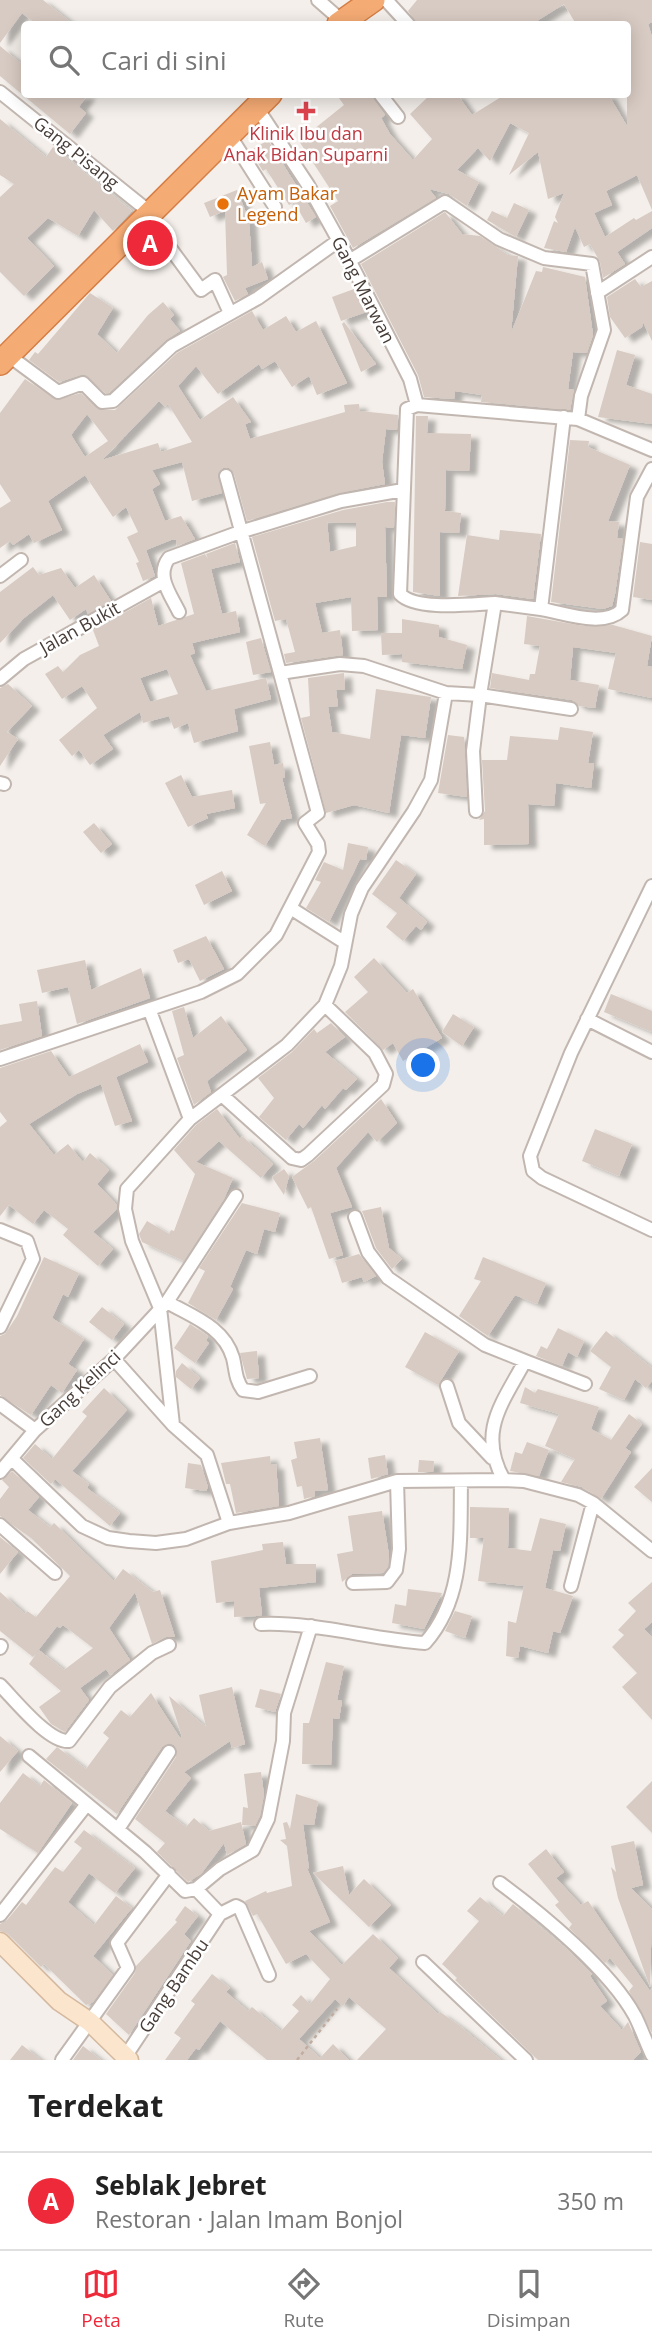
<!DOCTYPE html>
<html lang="id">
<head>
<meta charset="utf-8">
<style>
  :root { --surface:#fff; --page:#f2f2f2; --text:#222; --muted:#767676; --line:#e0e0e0; --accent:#ed293a }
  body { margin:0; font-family:"Open Sans",sans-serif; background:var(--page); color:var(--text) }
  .you { position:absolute; left:424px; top:1066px; width:24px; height:24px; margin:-18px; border:5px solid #fff; border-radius:50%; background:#1a73e8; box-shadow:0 0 0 10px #1a73e833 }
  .badge { display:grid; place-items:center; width:46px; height:46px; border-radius:50%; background:var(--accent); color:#fff; font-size:23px; font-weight:700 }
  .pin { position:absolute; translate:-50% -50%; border:4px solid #fff; box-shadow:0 2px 7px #0006 }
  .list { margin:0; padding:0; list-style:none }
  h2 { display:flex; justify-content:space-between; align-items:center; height:91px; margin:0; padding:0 28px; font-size:30px }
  h2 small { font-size:23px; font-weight:400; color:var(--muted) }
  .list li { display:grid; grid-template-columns:46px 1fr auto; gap:21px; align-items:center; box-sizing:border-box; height:98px; padding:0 28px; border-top:2px solid var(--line) }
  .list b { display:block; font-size:26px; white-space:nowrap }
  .list p { margin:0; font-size:23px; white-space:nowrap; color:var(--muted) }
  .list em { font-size:23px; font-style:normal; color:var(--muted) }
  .icon { flex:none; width:38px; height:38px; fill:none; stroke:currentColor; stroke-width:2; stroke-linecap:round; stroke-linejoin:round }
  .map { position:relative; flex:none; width:652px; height:2060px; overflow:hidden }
  .search { position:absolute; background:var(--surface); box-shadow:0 4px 18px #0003; left:21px; right:21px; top:21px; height:77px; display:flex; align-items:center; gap:18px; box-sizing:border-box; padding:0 24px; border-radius:7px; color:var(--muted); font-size:26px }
  .sheet { height:189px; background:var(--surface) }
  nav { display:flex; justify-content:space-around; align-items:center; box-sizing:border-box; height:98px; border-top:2px solid var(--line); background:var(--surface); font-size:19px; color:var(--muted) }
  nav a { display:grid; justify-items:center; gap:4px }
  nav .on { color:var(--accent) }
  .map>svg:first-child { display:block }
  .building { fill:#d8cbc3; fill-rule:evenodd; filter:url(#shadow) }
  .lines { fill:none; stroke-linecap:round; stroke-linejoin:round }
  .street-casing { stroke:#c2b7b0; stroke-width:16 }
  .secondary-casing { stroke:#d4b99f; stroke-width:21 }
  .highway-casing { stroke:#d57d44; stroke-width:26 }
  .path { stroke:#c0ad9f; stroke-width:2.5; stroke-dasharray:3.5 3.5; stroke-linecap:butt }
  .street { stroke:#fff; stroke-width:12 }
  .secondary { stroke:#fbe5cd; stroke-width:18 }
  .highway { stroke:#f5ab74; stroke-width:23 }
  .health-dot { fill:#e0444e; stroke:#fff; stroke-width:2.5 }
  .food-dot { fill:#e8710a; stroke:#fff; stroke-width:2.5 }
  .labels { text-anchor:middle; stroke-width:5; stroke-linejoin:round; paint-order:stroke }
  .health-label { font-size:18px; fill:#be3a42; stroke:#fff }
  .street-label { font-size:18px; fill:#483e39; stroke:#fff }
  .food-label { font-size:18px; fill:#c56008; stroke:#fff; text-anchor:start }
</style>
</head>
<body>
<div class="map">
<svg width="652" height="2060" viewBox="0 0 652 2060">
  <defs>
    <filter id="shadow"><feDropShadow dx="8" dy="4.5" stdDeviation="2" flood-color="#0004"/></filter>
  </defs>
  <rect width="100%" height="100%" fill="#f4efea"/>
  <path class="building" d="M0,0H43L73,24H36L22,13L0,43Z
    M417,0H652V22L648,24L652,37V210L637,175L606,191L612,205L594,213L605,237L634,218L636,220L652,211V228L617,252L625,264L603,278L600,262L590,244L584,247L575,227L566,252L544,248L554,221L558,223L555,217L564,193L548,199L538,152L509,175L529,133L510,123L490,161L478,148L457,170L479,182L467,206L449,194L429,189L436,198L353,248L330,206L338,201L299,141L344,105L336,94H370L385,115L381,118L390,134L413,160L432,139L410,114L431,94H457L472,115L506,94H608L627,126V24H576L564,4L532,24H417L408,11Z
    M0,46L24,66V94H88L79,107L86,113L70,134L0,76Z
    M0,119L46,157L53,147L132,211L113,231L94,210L78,236L48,218L27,238L54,266L24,296L0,272V197L14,184L0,175Z
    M268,140L316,217L306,223L294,202L289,205L266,169L263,171L250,151Z
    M237,190L249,220L252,267L262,262L268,279L245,288L248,294L235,301L223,277L227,275L225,211L210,217L204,203Z
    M514,203L529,210L516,237L487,220L492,211L507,218Z
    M445,212L462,234L480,236L508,255L518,256L511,333L536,271L542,272L543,267L585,277L593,335L587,353L573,352L568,389L574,390L570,410L481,402L482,395L455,391L454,399L424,397L418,375L361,264Z
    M635,279L641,287L652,281V341L643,322L642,327L625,338L610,317L607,297Z
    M354,289L366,312L341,321L332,297Z
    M90,293L113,308L97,334L117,353L148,315L163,302L174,315L170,319L180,331L166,340L109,393H105L84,374L59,382L29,360L35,352L38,354Z
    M252,311L263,330L286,316L296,332L316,321L347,383L317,395L309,376L292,387L275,361L262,369L259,364L218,394L196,366L178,386L200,420L233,397L251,422L245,424L250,439L345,412L344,405L359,404L360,411L398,415L397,430L386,429L382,462L385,484L339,493L247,521L234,474L229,468H223L218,473L222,493L192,501L182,462L152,470L160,484L152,489L165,521L181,516L195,539L177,546L176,540H171L146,550L155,576L143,581L136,563L139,562L127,537L138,532L126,507L113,517L85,475L48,501L62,530L34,543L29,534L13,545L10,541L0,548V508L11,501L0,484V413L25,379L56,400L81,393L99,410H115L177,353ZM159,401L165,407L168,404L192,442L161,452L158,443L102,460ZM87,414L108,441L85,457L71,435Z
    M344,322L376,364L361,372L342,324Z
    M617,350L635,355L626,385L652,394V424L598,417Z
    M416,416H428L427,433L471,434L469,471L446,470L445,511L461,513L459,533L440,532V596L413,592Z
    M570,440L589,441L588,447L630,465L608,521L619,522L617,538L623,539L615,594L612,606L603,609L551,602Z
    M387,502H395L394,528L385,527L387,597H377L378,630L352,631L351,597L315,603L322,633L340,630L343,655L286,663L284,654L295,652L286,619L275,621L252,537L343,510ZM327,522L356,523V546L330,552Z
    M500,530L541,534L533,599L496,594L458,596L467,535L499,540Z
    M640,542L652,544V600L633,597Z
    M235,543L240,562L211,569L222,614L236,611L240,632L192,643L195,653L190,655L206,691L266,678L271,699L234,709L238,731L194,743L188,723L174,729L169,716L143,723L140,712L103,735L113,749L90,765L79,750L72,756L59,740L97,708L82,686L62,699L45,674L58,666L63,672L80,655L99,646L93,630L151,598L158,626L194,614L181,563L205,554L208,559L206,554ZM167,669L178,694L150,702L140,678Z
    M33,567L39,575L61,568L75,588L94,575L111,601L88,614L86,609L70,620L53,595L24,618L0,643V592Z
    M527,616L583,626L613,625L652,636L647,666L652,667V698L608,689L616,653L573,647L570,680L599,685L595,708L579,706L572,700L490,688L492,673L529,680L530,674H535L540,646L524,644Z
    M402,619L439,625V637L467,645L462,669L402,662V654L382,655L381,633H402Z
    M261,638L271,672L253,675L246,642Z
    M344,673L345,690H336L338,706L328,707L332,732L370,739L376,689L431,697L425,738L401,735L389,813L354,805L326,813L301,718L310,716L308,678Z
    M8,684L32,706L7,732L18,739L0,766V688Z
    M560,727L593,732L588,763H594L591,788L556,783L554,806L528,804L529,844L484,845V819L479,820L485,811L482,760H507L510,736L558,740Z
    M448,735L464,737L467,797L438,793Z
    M270,742L274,765L283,763L285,777L282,778L292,818L281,820L265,846L247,835L266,803L260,804L249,746Z
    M181,775L192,797L232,790L235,808L206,814L208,818L188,827L165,783Z
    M94,823L112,844L101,853L83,832Z
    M348,843L368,847L366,860L360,859L329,922L306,908L321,882L315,880L324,862L343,870Z
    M396,860L416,874L399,898L427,922L421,930L416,926L403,941L386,927L397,913L372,894Z
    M222,871L232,891L204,905L195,885Z
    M206,936L224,969L200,981L189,959L178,963L173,950Z
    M374,958L407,993L413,989L442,1038L403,1061L393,1043L383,1050L345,1012L368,992L354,977Z
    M85,960L91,990L141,968L150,998L77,1024L68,987L42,993L37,970Z
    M611,994L652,1011V1032L604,1012Z
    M37,1001L42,1036L0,1050V1025L22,1021L19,1004Z
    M184,1007L193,1038L221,1016L247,1050L207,1081L211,1092L194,1105L177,1058L184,1055L172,1011Z
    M453,1014L474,1027L462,1046L442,1032Z
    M331,1023L345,1037L325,1052L357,1079L346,1090L343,1088L325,1109L322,1105L303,1128L299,1124L286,1140L259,1117L274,1098L258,1078L292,1052L314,1029L317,1033Z
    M140,1044L148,1062L116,1077L132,1121L115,1126L101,1084L77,1094L29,1124L54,1155L68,1144L83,1162L90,1153L109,1170L97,1184L117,1205L116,1210L93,1232L113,1249L98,1266L63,1235L68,1229L44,1210L33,1224L9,1205L0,1216V1127L7,1121L0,1112V1068L51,1051L69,1077Z
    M381,1099L397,1123L377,1142L368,1132L336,1168L352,1207L330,1213L343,1255L329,1259L311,1207L308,1209L292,1177L314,1161Z
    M217,1109L240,1139L242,1136L273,1164L261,1178L219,1141L196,1162L233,1178L224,1199L184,1261L142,1242L139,1234L147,1221L169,1234L171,1230L174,1231L195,1174L174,1150L196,1125Z
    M595,1129L632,1144L619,1176L582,1161Z
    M284,1169L289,1176L284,1195L272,1177Z
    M242,1203L280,1213L275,1232L264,1229L257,1254L246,1250L230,1287L233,1289L216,1320L188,1303L205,1271L199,1268Z
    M381,1207L389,1248L402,1259L392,1269L376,1248L362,1211Z
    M359,1254L376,1276L364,1282L362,1277L342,1283L335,1261Z
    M44,1257L79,1273L68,1297L63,1294L52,1318L84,1339L68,1364L77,1370L62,1393L51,1385L31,1415L0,1395V1336L5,1334L17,1316Z
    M483,1257L546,1283L537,1304L515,1295L488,1336L459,1316L481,1281L474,1279Z
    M102,1307L124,1324L112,1340L89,1322Z
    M190,1324L208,1336L206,1341L209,1343L195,1363L174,1348Z
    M558,1328L584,1341L577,1357L568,1352L562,1366L536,1356L541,1346L547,1349Z
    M606,1331L652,1368V1381L646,1388L635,1379L624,1400L599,1389L611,1367L590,1351Z
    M425,1332L459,1351L438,1385L405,1367Z
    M257,1351L259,1378L247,1379L240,1353Z
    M182,1363L200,1378L191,1389L176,1377V1371Z
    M525,1387L535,1393L538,1389L599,1407L591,1429L611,1440L629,1414L642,1424L625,1448L631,1452L601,1499L582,1487L561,1482L575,1459L545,1446L559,1414L520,1403Z
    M104,1388L127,1410L72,1471L89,1484L87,1488L120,1513L110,1526L55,1479L51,1484L23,1458L35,1444L52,1459L87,1416L82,1412Z
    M320,1438L328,1490L315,1491V1496L304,1499L302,1486L297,1487L291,1460L297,1458L294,1442Z
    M527,1442L549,1450L539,1476L510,1471L515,1452L522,1454Z
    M385,1455L388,1474L371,1479L368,1458Z
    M270,1456L271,1465L276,1464L279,1506L236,1513L230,1484H226L221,1463Z
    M419,1460L434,1461L433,1472H418Z
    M188,1463L201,1465L208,1487L206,1491L185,1488Z
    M652,1468V1502L634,1487Z
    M12,1471L39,1497L28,1510L50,1527L54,1523L114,1581L123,1569L153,1592L160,1590L175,1637H166L152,1644L135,1592L109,1628L130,1660L110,1675L106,1669L80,1688L89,1700L65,1732L51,1724L39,1707L61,1691L29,1664L39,1650L64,1670L93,1648L63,1625L60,1628L57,1626L33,1657L0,1631V1592L25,1614L27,1611L36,1617L70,1576L31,1538L0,1516V1499L9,1487L2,1480Z
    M470,1507L509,1508L508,1548L531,1551L540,1518L566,1524L560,1551L553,1550L545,1588L573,1596L560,1633L553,1631L548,1653L520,1646L518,1658L506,1656L508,1621L516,1623L524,1586L478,1581L484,1538H470Z
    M382,1511L389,1555L388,1567L383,1573L352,1574L342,1582L337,1554L353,1551L348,1516Z
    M0,1537L18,1552L0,1574Z
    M283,1542L286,1564H316V1582L259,1588L262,1615L257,1616L234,1617V1601L216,1603L211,1561L263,1550L262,1544Z
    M652,1582V1622L644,1629L652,1637V1720L622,1687L637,1673L612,1647L624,1635L618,1630L636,1611L628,1603Z
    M408,1589L442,1593L424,1629L392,1623L395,1604L406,1606Z
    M455,1611L472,1616L465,1638L445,1631Z
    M326,1662L344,1666L337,1700L342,1701L339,1719L333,1718L331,1765L302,1764L303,1723H309Z
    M232,1687L245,1744L232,1748L230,1741L184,1772L191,1778L165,1811L186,1827L194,1818L209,1831L241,1822L246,1844L227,1855L224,1843L201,1874L188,1882L157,1852L165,1843L135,1819L176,1757L174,1745L169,1743L162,1747L117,1814L46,1759L57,1747L86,1769L109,1738L103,1733L121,1710L130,1717L151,1693L180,1738L182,1737L169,1696L206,1727L199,1695Z
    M260,1689L281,1694L275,1712L255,1707Z
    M0,1736L18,1751L0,1772Z
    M261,1772L264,1795L260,1816L255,1826L242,1825L243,1807L248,1808L244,1774Z
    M23,1773L40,1786L44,1780L72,1803L38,1853L0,1829V1803Z
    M652,1781V1833L626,1807Z
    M296,1794L318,1801L314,1825L303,1824L309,1869L306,1866L330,1922L309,1931L342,1965L373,1934L398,1958L389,1968L438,2014L440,2012L460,2026L501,2060H357L386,2029L349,1997L343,2006L335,1999L299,2039L320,2058L333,2044L349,2060H267L220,2021L199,2050L196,2048L187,2060H165L181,2038L174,2033L195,2004L191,2001L212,1974L230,1988L226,1992L248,2011L252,2007L281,2031L299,2011L292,2005L301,1995L310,2004L330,1979L306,1954L286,1964L257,1914L253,1916L245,1901L266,1891L267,1893L292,1886L287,1846L280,1840L286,1839L283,1823L287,1822L290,1829Z
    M84,1830L135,1868L115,1893L89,1873L68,1902L94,1925L116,1896L132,1908L93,1956L113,1975L93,2002L86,2005L44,1964L41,1967L8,1934L0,1931V1924L7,1920L22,1902L26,1905L55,1867L63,1872L82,1848L74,1842Z
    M634,1841L643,1885L631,1888L652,1909L650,1987L618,1898L611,1867L616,1872L611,1846Z
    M546,1849L564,1872L556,1878L581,1905L588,1901L650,1991L652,1988V2033L629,1991L633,1986L610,1958L605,1963L569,1928L572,1924L555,1905L559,1902L528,1864Z
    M343,1866L349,1895L364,1879L391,1905L369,1927L313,1873Z
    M480,1897L503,1916L513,1904L568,1950L592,1974L590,1976L607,2001L600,2006L622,2030L628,2022L641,2052L633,2060H538L455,1980L457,1978L442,1964L479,1921L467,1911Z
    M185,1906L198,1916L184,1934L191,1941L129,2035L106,2014L135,1973L136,1966L177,1922L175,1920Z
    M22,2045L41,2060H10Z
    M83,2046L101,2060H73Z"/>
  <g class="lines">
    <defs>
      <path id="street" d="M318,0L342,21
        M386,0L408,24
        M0,92L152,214
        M380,94L398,117
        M257,108L308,185L344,250L410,379L417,405
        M230,136L275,207
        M148,218L201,290L215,280L230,313
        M349,261L445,202L499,239L544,258L592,264L604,330L581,396L578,419
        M597,293L652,257
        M8,355L58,392L83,383L102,402L113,401L172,346L258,298L338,241
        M226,476L280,673L340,664L364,666L446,693
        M0,576L21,560
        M495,603C472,604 416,611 400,594L407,409L417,405L578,419L652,450
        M541,609C565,613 603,628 622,610L637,497L652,469
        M179,612C171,595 155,576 169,558L240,532L341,501L403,490
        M0,679L24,659L164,581
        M0,783L4,784
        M476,811L473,751L480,695L571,709
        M652,886L571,1053L530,1156L533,1171L542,1178L652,1230
        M292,909L344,942
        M150,1011L190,1119
        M587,1019L652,1052
        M0,1059L201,992L237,974L276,935L319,852L318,844L305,823L318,813L280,673
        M223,1096L292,1158L301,1160L308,1155L383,1085L386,1074L375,1053L325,1005
        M355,1217L368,1252L388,1278L485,1345L525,1361C502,1404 477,1432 504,1480
        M0,1230L27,1241L33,1259L0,1327
        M167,1302C193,1317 224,1327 233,1358C236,1370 235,1379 243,1390L258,1392L310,1376
        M114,1359L173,1425L207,1455L229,1523
        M525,1361L585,1384
        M447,1386L459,1423L492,1458
        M0,1404L35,1430
        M173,1425L160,1308L132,1241L125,1209L127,1189L190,1119L287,1045L325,1005L341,966L351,914L362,888L414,811L431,780L446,693L480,695L495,603L541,609L564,417
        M12,1459L82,1526L108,1538L129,1541L156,1543L186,1539L229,1523L289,1513L397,1481L504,1480L524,1481L578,1495L593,1503L652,1551
        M0,1472L35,1430L114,1359L167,1302L236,1196
        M0,1525L55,1573
        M353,1583L387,1582L396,1570L399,1549L397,1481
        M571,1586L593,1503
        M261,1624C316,1622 370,1639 425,1643C465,1598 460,1538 461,1481
        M0,1648L1,1646
        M0,1685C14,1699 49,1743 69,1741L110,1687L152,1653L169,1645
        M29,1756L145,1852L185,1891L196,1889L220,1914
        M118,1829L169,1752
        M500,1883C542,1914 610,1970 635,2016C641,2028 646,2042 652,2055
        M196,1889L220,1869L253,1850L268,1819L283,1741L284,1713L311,1626
        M220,1914L236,1906L240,1908L269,1975
        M0,1915L87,1804
        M423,1962L526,2060
        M125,2057L220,1914
        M62,2060L128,1968L117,1943L169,1874"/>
      <path id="secondary" d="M0,1942L59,2001L90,2022L129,2060"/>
      <path id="highway" d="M339,24L373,0
        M0,363L270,94"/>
    </defs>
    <use href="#street" class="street-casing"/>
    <use href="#secondary" class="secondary-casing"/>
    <use href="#highway" class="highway-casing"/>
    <path class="path" d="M297,2060L337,2009"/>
    <use href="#street" class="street"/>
    <use href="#secondary" class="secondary"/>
    <use href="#highway" class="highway"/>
  </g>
  <path class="health-dot" d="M302.5 100.5h7v7h7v7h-7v7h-7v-7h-7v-7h7z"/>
  <circle class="food-dot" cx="223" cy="204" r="7"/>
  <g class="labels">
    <g class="health-label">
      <text x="306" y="140">Klinik Ibu dan<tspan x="306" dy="21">Anak Bidan Suparni</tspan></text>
    </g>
    <g class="street-label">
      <text transform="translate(76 153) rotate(39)" y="6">Gang Pisang</text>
      <text transform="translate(363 290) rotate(63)" y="6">Gang Marwan</text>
      <text transform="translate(80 628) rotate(-29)" y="6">Jalan Bukit</text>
      <text transform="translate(80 1389) rotate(-43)" y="6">Gang Kelinci</text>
      <text transform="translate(174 1986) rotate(-56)" y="6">Gang Bambu</text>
    </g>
    <g class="food-label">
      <text x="237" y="200">Ayam Bakar<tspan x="237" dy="21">Legend</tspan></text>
    </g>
  </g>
</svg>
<div class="you"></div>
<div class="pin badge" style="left:150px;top:243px">A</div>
<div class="search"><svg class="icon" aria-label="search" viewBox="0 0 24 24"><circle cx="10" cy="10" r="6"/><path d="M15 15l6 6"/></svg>Cari di sini</div>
</div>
<section class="sheet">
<h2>Terdekat<small></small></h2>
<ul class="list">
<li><span class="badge">A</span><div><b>Seblak Jebret</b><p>Restoran · Jalan Imam Bonjol</p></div><em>350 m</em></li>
</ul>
</section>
<nav>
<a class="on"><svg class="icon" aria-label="map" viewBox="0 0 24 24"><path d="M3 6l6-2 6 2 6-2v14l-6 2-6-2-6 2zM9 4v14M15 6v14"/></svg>Peta</a>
<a><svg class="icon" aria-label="directions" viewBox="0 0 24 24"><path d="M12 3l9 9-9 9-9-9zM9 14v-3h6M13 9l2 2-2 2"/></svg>Rute</a>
<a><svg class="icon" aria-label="saved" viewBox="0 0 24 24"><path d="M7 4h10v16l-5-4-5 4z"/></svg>Disimpan</a>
</nav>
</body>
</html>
